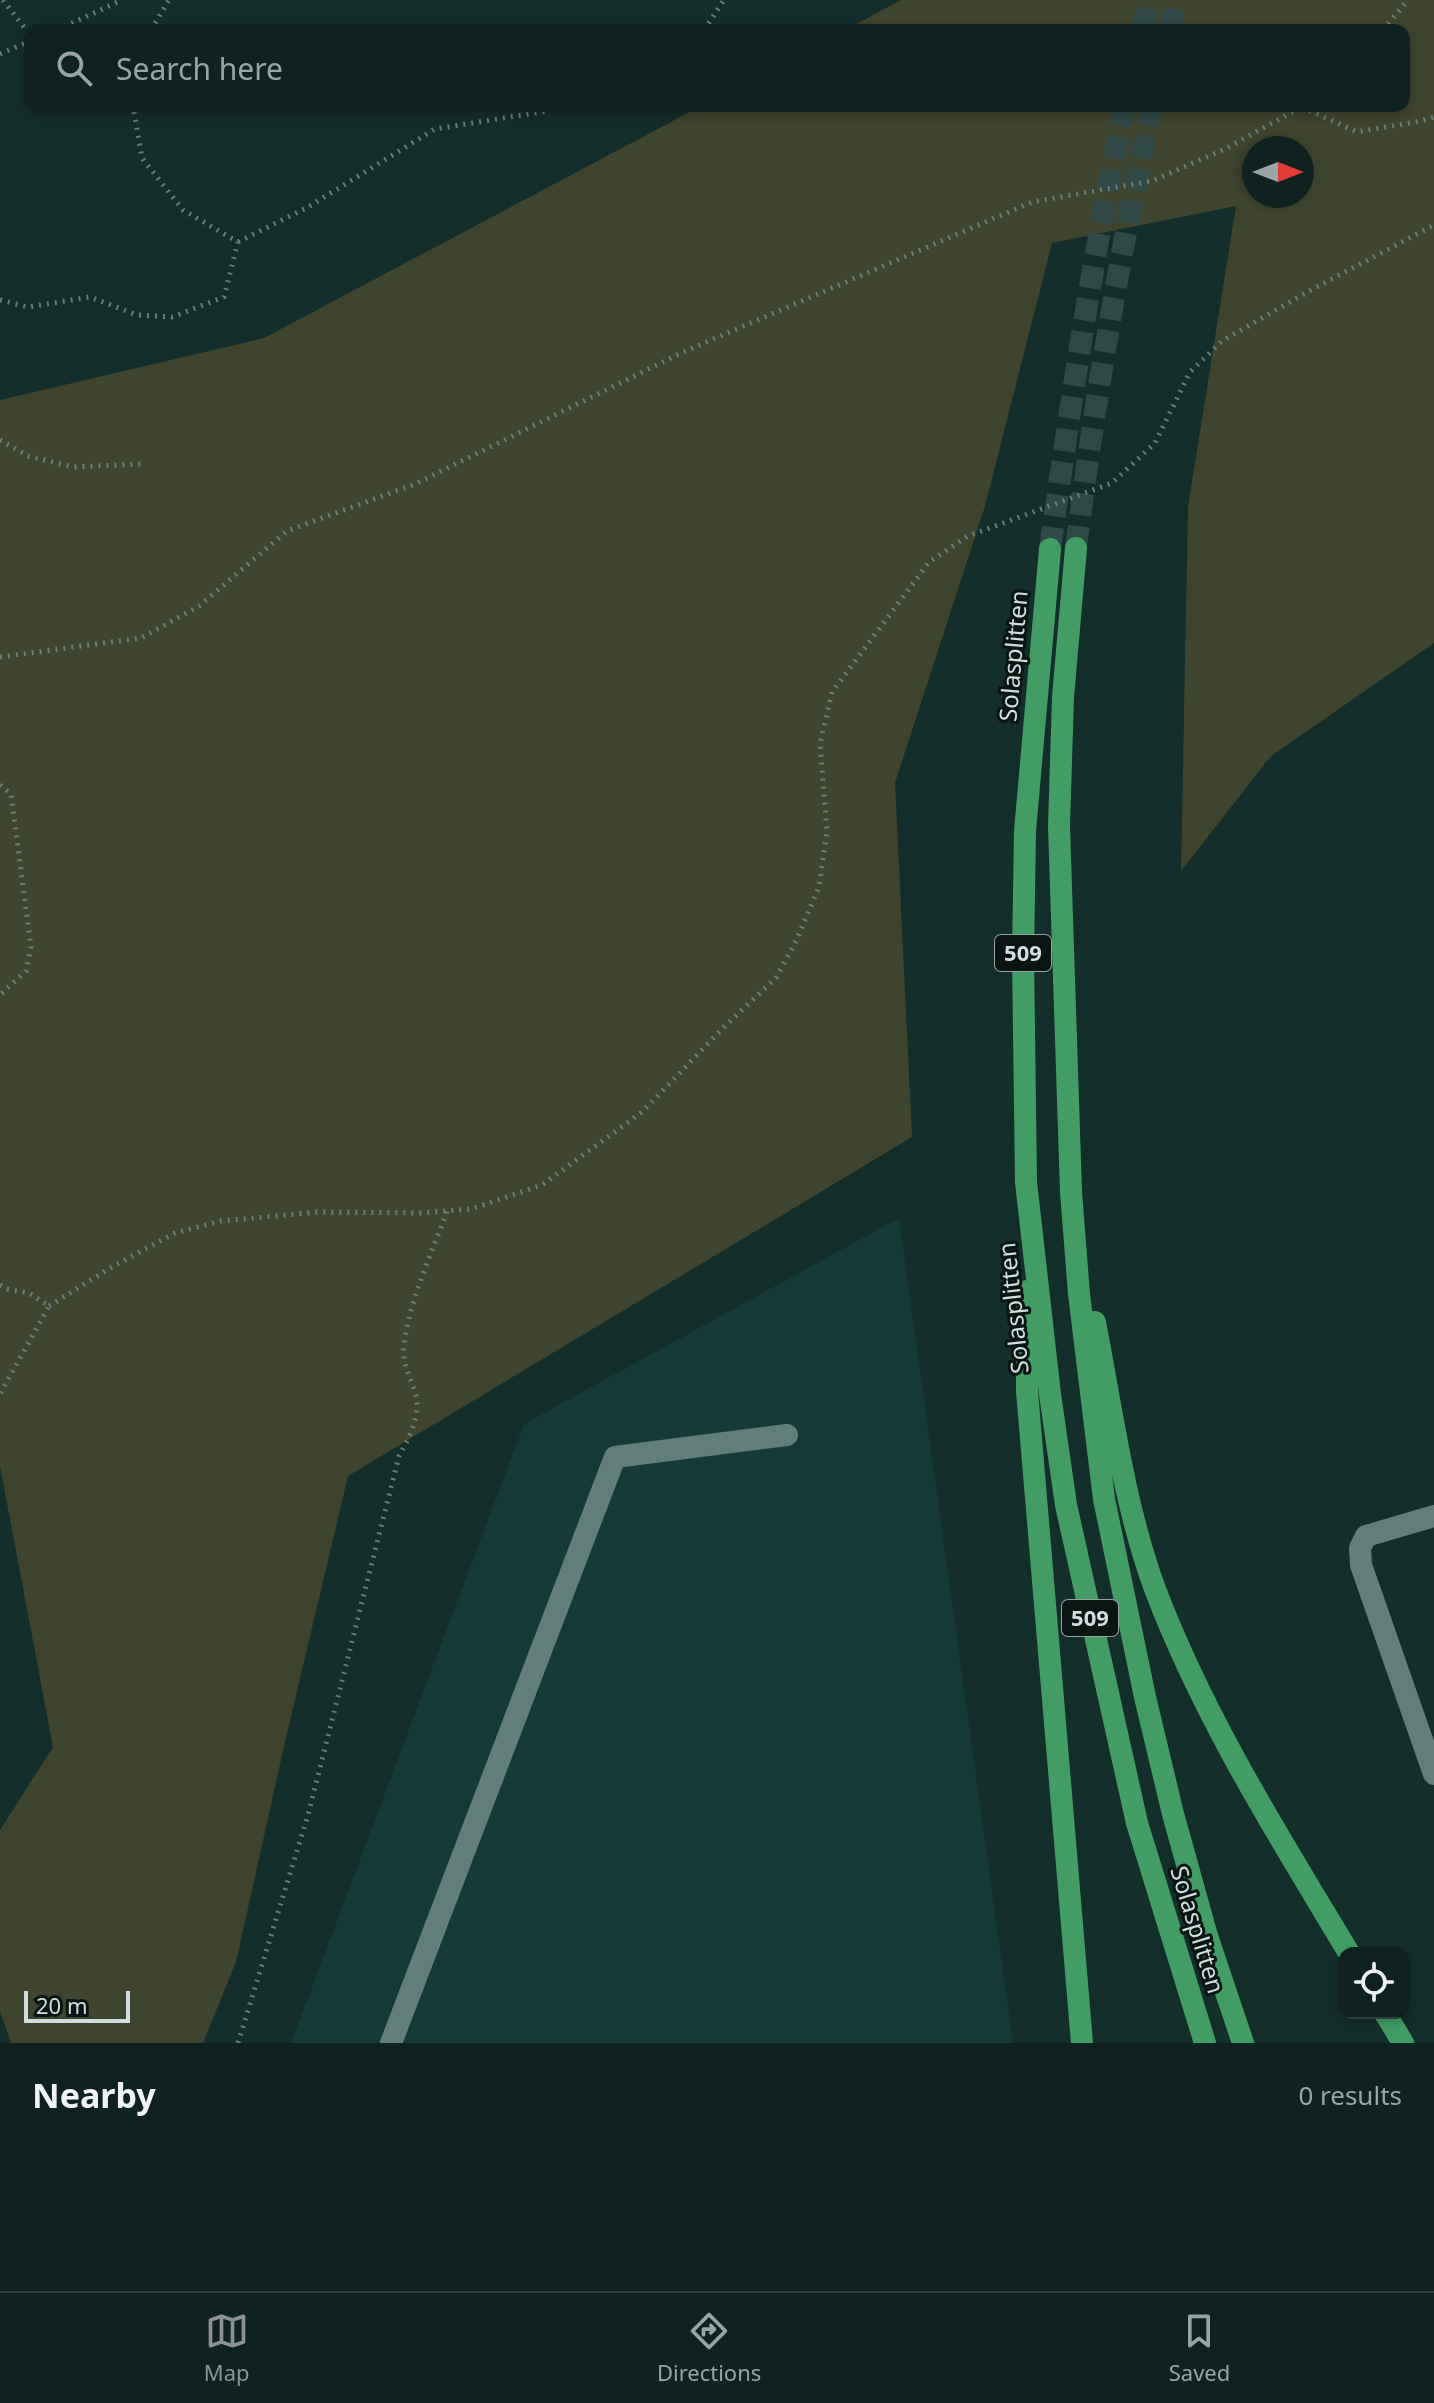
<!DOCTYPE html>
<html lang="en">
<head>
<meta charset="utf-8">
<style>
  :root { --surface:#0f2220; --page:#1d2f2d; --text:#f1f3f6; --muted:#9ba4a5; --line:#2f3f3e; --accent:#8c9099 }
  body { margin:0; font-family:"Noto Sans",sans-serif; background:var(--page); color:var(--text) }
  .controls { position:absolute; right:24px; bottom:24px; display:grid; overflow:hidden; border-radius:16px; box-shadow:0 4px 12px #0003 }
  .controls button { width:72px; height:72px; display:grid; place-items:center; padding:0; border:0; border-bottom:2px solid var(--line); background:var(--surface); color:var(--text); font:40px sans-serif }
  .compass { position:absolute; left:1242px; top:136px; width:72px; height:72px; border-radius:50%; background:var(--surface); box-shadow:0 4px 12px #0003; rotate:90deg }
  .scale { position:absolute; left:24px; bottom:20px; width:106px; box-sizing:border-box; padding-left:8px; border:4px solid #d0dfdd; border-top:0; font-size:22px; line-height:28px; white-space:nowrap; color:#d0dfdd; -webkit-text-stroke:6px #091413; paint-order:stroke }
  .list { margin:0; padding:0; list-style:none }
  h2 { display:flex; justify-content:space-between; align-items:center; height:104px; margin:0; padding:0 32px; font-size:34px }
  h2 small { font-size:26px; font-weight:400; color:var(--muted) }
  .icon { flex:none; width:44px; height:44px; fill:none; stroke:currentColor; stroke-width:2; stroke-linecap:round; stroke-linejoin:round }
  .map { position:relative; flex:none; width:1434px; height:2043px; overflow:hidden }
  .search { position:absolute; background:var(--surface); box-shadow:0 4px 12px #0003; left:24px; right:24px; top:24px; height:88px; display:flex; align-items:center; gap:20px; box-sizing:border-box; padding:0 28px; border-radius:16px; color:var(--muted); font-size:30px }
  .sheet { height:248px; background:var(--surface) }
  nav { display:flex; justify-content:space-around; align-items:center; box-sizing:border-box; height:112px; border-top:2px solid var(--line); background:var(--surface); font-size:22px; color:var(--muted) }
  nav a { display:grid; justify-items:center; gap:4px }
  nav .on { color:var(--accent) }
  .map>svg:first-child { display:block }
  .built { fill:#163a37 }
  .green { fill:#3f442e; fill-rule:evenodd }
  .lines { fill:none; stroke-linecap:round; stroke-linejoin:round }
  .trunk-tunnel { stroke:#304946; stroke-width:22; stroke-dasharray:22 11; stroke-linecap:butt }
  .path { stroke:#687d7a; stroke-width:5; stroke-dasharray:2 6; stroke-linecap:butt }
  .service { stroke:#617e7a; stroke-width:22 }
  .trunk { stroke:#429d65; stroke-width:22 }
  .labels { text-anchor:middle; stroke-width:6; stroke-linejoin:round; paint-order:stroke }
  .shield { fill:#091413; stroke:#94a2a0; stroke-width:2 }
  .shield-label { font-size:22px; font-weight:bold; fill:#d0dfdd }
  .street-label { font-size:24px; fill:#d0dfdd; stroke:#091413 }
</style>
</head>
<body>
<div class="map">
<svg width="1434" height="2043" viewBox="0 0 1434 2043">
  <rect width="100%" height="100%" fill="#142e2b"/>
  <path class="built" d="M899,1218L1013,2043H291L524,1424Z"/>
  <path class="green" d="M901,0H1434V643L1271,756L1181,871L1188,507L1236,206L1052,243L985,506L895,783L912,1137L348,1476L285,1742L236,1962L203,2043H11L0,2011V1830L53,1747L0,1466V400L264,338L701,106H1404V30H845ZM1254,148H1302V196H1254Z"/>
  <g class="lines">
    <path class="trunk-tunnel" d="M1142,30L1149,0
      M1169,30L1176,0
      M1076,548C1095,399 1120,252 1152,106
      M1050,549C1071,401 1093,252 1125,106"/>
    <path class="path" d="M3,0L30,35
      M57,30L122,0
      M151,30L169,0
      M704,30L724,0
      M1383,30L1408,0
      M0,54L30,41
      M1302,107L1357,132L1421,121L1434,117
      M238,242L308,207L435,129L547,111L556,106
      M0,300L28,307L90,297L137,315L172,317L224,297L238,242L183,210L142,158L133,106
      M0,440L28,456L73,467L142,464
      M0,657L141,638L199,606L287,531L415,484L681,353L1032,202L1152,181L1225,149L1303,106
      M0,785L11,794L31,947L26,971L0,995
      M0,1285L7,1289L29,1293L49,1306L0,1394
      M49,1306L110,1268L175,1233L221,1221L318,1212L420,1213L471,1209L542,1185L642,1112L726,1025L776,978L796,941L819,887L827,831L820,744L832,692L929,562L968,536L1112,483L1155,443L1190,372L1222,341L1311,290L1434,225
      M238,2043L308,1815L399,1456C409,1438 422,1414 415,1392C410,1376 402,1363 404,1346C409,1301 432,1253 447,1211"/>
    <path class="service" d="M1434,1516L1366,1536L1360,1548L1361,1565L1434,1774
      M391,2043L615,1457L787,1435"/>
    <path class="trunk" d="M1076,548L1063,697L1059,826L1071,1192L1079,1294L1104,1499L1145,1697L1173,1814L1207,1936L1243,2043
      M1050,549L1025,831L1023,955L1026,1182L1050,1394L1066,1505L1137,1823L1205,2043
      M1027,1291V1391L1082,2043
      M1095,1322C1112,1410 1124,1505 1155,1589C1204,1718 1278,1835 1349,1953
      M1385,2013L1403,2043"/>
  </g>
  <g class="labels">
    <g class="shield">
      <rect x="995" y="935" width="56" height="36" rx="6"/>
      <rect x="1062" y="1600" width="56" height="36" rx="6"/>
    </g>
    <g class="shield-label">
      <text x="1023" y="961">509</text>
      <text x="1090" y="1626">509</text>
    </g>
    <g class="street-label">
      <text transform="translate(1014 656) rotate(-85)" y="8">Solasplitten</text>
      <text transform="translate(1014 1308) rotate(-96)" y="8">Solasplitten</text>
      <text transform="translate(1197 1930) rotate(73)" y="8">Solasplitten</text>
    </g>
  </g>
</svg>
<div class="controls">
<button><svg class="icon" aria-label="locate" viewBox="0 0 24 24"><circle cx="12" cy="12" r="6"/><path d="M12 2v4M12 18v4M2 12h4M18 12h4"/></svg></button>
</div>
<svg class="compass" viewBox="-18 -18 36 36"><path d="M0-13l5 13h-10z" fill="#e53935"/><path d="M0 13l5-13h-10z" fill="#9ba4a5"/></svg>
<div class="scale">20 m</div>
<div class="search"><svg class="icon" aria-label="search" viewBox="0 0 24 24"><circle cx="10" cy="10" r="6"/><path d="M15 15l6 6"/></svg>Search here</div>
</div>
<section class="sheet">
<h2>Nearby<small>0 results</small></h2>
<ul class="list">
</ul>
</section>
<nav>
<a class="on"><svg class="icon" aria-label="map" viewBox="0 0 24 24"><path d="M3 6l6-2 6 2 6-2v14l-6 2-6-2-6 2zM9 4v14M15 6v14"/></svg>Map</a>
<a><svg class="icon" aria-label="directions" viewBox="0 0 24 24"><path d="M12 3l9 9-9 9-9-9zM9 14v-3h6M13 9l2 2-2 2"/></svg>Directions</a>
<a><svg class="icon" aria-label="saved" viewBox="0 0 24 24"><path d="M7 4h10v16l-5-4-5 4z"/></svg>Saved</a>
</nav>
</body>
</html>
